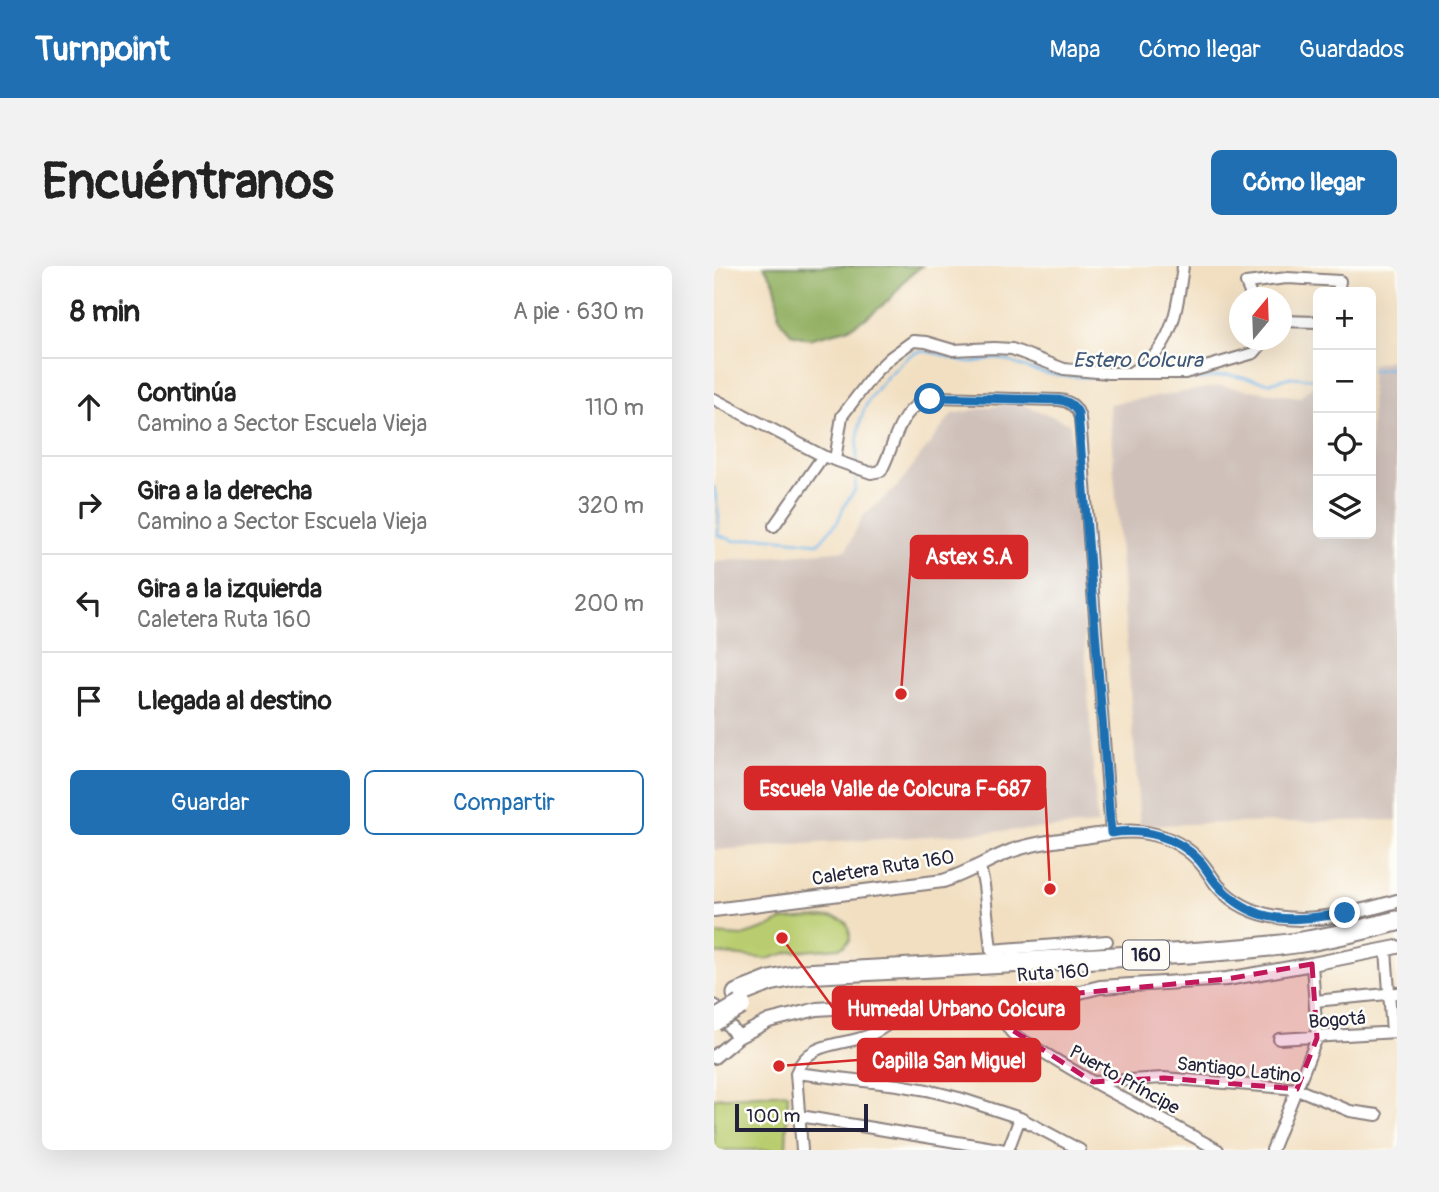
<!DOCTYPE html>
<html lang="es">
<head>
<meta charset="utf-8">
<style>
  :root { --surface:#fff; --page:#f2f2f2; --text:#222; --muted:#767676; --line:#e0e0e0; --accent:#1f6fb2 }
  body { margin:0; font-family:Pangolin,sans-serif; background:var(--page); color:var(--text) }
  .controls { position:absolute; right:21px; top:21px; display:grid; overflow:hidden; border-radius:10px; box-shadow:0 7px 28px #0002 }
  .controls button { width:63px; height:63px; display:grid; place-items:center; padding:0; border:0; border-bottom:2px solid var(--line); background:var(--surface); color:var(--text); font:35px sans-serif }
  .compass { position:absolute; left:515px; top:21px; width:63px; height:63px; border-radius:50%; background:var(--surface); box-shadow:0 7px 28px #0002; rotate:19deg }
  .scale { position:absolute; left:21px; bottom:18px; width:133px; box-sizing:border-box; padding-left:7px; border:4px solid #22223b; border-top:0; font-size:19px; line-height:24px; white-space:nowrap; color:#22223b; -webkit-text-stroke:5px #fdfcf7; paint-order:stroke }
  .stop { position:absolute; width:21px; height:21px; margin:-16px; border:5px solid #1f6fb2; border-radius:50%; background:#fff }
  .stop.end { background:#1f6fb2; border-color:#fff; box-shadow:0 2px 7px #0008 }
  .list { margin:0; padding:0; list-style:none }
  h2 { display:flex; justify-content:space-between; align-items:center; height:91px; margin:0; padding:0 28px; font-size:30px }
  h2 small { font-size:23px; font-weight:400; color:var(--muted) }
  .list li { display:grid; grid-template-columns:46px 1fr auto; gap:21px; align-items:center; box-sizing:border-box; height:98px; padding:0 28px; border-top:2px solid var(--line) }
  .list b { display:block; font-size:26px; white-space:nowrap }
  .list p { margin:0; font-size:23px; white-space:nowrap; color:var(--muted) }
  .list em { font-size:23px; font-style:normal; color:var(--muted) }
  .actions { display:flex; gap:14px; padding:21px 28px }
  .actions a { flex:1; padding:16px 0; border:2px solid var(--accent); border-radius:10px; text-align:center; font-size:24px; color:var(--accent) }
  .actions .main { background:var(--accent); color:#fff }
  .icon { flex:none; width:38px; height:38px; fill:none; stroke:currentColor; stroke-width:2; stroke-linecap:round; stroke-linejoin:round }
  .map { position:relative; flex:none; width:683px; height:884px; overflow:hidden; border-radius:10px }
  header { display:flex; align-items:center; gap:42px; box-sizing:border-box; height:98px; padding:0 35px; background:var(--accent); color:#fff }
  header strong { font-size:33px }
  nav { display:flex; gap:38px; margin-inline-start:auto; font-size:24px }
  .intro { display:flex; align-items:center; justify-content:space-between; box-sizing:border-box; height:168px; padding:0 42px }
  h1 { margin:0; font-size:49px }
  .button { padding:18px 32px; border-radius:10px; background:var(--accent); color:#fff; font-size:24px; font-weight:700 }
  main { display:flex; gap:42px; padding:0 42px }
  aside { flex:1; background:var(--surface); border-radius:10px; box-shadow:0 7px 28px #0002 }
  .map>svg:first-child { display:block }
  .industrial { fill:#cfc1ba }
  .green { fill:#b9cd70; stroke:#6e7856; stroke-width:2 }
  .forest { fill:#92b062; stroke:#5a694e; stroke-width:2 }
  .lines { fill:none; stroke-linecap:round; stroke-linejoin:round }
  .stream { stroke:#73b7e9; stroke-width:2.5 }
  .minor-casing { stroke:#8a807e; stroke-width:14 }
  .tertiary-casing { stroke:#8a807e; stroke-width:16 }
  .motorway-casing { stroke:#8a807e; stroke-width:23 }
  .minor { stroke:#fff; stroke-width:10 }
  .tertiary { stroke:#fff; stroke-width:12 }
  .motorway { stroke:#fff; stroke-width:19 }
  .motorway-bridge-casing { stroke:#8a807e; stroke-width:23; stroke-linecap:butt }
  .motorway-bridge { stroke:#fff; stroke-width:19 }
  .route { stroke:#1f6fb2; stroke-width:9 }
  .marked { fill:#c2185b; fill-opacity:0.2; stroke:#c2185b; stroke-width:5; stroke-dasharray:14 9; stroke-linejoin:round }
  .labels { text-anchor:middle; stroke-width:5; stroke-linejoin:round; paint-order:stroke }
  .shield { fill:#fdfcf7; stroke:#646373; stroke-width:2 }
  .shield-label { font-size:18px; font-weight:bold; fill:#22223b }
  .street-label { font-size:19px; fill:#22223b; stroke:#fdfcf7 }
  .water-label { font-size:21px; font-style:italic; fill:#3e5678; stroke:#fdfcf7 }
  .leader { fill:none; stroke:#d62828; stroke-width:2.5 }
  .callout-dot { fill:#d62828; stroke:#fdfcf7; stroke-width:2.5 }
  .callout { fill:#d62828; stroke:#d62828; stroke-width:2.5 }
  .callout-label { font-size:21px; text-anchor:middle; font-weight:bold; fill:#fff }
</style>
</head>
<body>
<header>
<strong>Turnpoint</strong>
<nav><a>Mapa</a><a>Cómo llegar</a><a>Guardados</a></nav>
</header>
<div class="intro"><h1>Encuéntranos</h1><a class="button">Cómo llegar</a></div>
<main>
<aside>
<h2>8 min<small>A pie · 630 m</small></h2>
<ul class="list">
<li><svg class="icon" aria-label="ahead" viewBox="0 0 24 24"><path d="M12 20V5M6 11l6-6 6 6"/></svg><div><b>Continúa</b><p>Camino a Sector Escuela Vieja</p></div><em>110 m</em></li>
<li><svg class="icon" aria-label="right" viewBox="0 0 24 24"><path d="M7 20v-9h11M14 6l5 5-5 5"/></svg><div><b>Gira a la derecha</b><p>Camino a Sector Escuela Vieja</p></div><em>320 m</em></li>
<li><svg class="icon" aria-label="left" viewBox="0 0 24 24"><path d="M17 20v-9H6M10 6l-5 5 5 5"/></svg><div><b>Gira a la izquierda</b><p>Caletera Ruta 160</p></div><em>200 m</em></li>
<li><svg class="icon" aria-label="arrive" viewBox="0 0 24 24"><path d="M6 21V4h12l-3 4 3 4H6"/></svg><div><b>Llegada al destino</b></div></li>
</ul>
<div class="actions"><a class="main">Guardar</a><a>Compartir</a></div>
</aside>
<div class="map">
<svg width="683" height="884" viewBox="0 0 683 884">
  <rect width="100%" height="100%" fill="#fdfcf7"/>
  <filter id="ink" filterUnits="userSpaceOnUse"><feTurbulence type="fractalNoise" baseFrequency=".0143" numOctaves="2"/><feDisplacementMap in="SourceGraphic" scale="14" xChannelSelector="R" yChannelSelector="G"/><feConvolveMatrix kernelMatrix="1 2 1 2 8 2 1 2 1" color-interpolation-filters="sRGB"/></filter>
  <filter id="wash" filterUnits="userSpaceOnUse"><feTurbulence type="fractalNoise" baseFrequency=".00686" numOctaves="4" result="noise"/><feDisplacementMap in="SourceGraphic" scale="28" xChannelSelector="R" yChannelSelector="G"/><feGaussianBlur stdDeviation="1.57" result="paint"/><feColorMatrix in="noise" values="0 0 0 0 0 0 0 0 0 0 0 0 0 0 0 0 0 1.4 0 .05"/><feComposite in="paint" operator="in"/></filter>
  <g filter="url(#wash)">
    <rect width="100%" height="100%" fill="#f2dfc1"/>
    <path class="industrial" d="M683,93V554L426,559L395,138L507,120L586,131L604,115V268H657V98Z
      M302,136L356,157L383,559L0,584V296L132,284L149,250L183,221L238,148Z"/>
    <path class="green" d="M118,651C133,653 136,659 136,674L130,680L125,682L76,686L53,693L0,687V668L28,670L53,662L68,654Z
      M74,827L72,884H0V832Z"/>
    <path class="forest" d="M50,0H208L194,11L176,33L154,51L133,63L95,73L78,68L68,57L65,50L63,29L60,16Z"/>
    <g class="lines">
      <path class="stream" d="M657,105L683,101
        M459,112L486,113L515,109L556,117L576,111L604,113
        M143,197C142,153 149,133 182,102C188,96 195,88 203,86C220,83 239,95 256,96C265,97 274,92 282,92C295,93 306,101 318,104C339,110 360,112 382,111
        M0,221L5,250L4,269L22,275L48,271L105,277L124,255L130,240L141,224L143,204"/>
    </g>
  </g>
  <g filter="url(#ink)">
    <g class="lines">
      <defs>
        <path id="minor" d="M538,32L532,17L573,12L626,15L624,26
          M568,55L604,56
          M416,107C426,101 436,95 443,86C462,63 465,29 469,0
          M0,133L109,190L157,207L167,205C183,176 183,139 222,131L345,134C356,135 363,141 366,152L397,567
          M121,194L128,150L163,104L177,91L199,75L212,76L239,84L280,82L298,83L350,103L394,107H471L540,87L546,80L548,74
          M60,260L109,190
          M266,601L270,619L277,684L393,675
          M672,684L678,766
          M291,734C291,749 288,758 300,769L379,816L504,884
          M601,735L683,727
          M565,773L683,766
          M82,807L184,819L213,824L245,832L306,852L366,884
          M379,816L450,812L583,823L636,845L663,849
          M86,850L291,884
          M88,884L82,807C95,773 130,781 158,768C175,760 189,747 203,736
          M294,884L306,852
          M558,884L603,772L598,698"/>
        <path id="tertiary" d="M0,644L229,615C253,608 273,594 297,585C320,577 345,574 370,571C391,568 412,563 433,567C454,571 474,581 488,598C493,604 498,612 503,619C548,671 626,652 683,635
          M0,740L24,771
          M0,791L24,771L55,755L103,743L277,732L313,734L358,728L386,721L513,713L598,698L683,681"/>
        <path id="motorway" d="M23,728L56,715L89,708L475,687C513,684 551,682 588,676C620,671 652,663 683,655"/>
      </defs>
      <use href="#minor" class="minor-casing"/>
      <use href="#tertiary" class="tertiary-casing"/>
      <use href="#motorway" class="motorway-casing"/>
      <use href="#minor" class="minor"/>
      <use href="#tertiary" class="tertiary"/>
      <use href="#motorway" class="motorway"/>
      <defs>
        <path id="motorway-bridge" d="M0,755L27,739"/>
      </defs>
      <use href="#motorway-bridge" class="motorway-bridge-casing"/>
      <use href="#motorway-bridge" class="motorway-bridge"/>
    </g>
  </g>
  <g class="lines" filter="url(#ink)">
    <path class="route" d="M216,133L222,131L345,134C354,135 360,139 364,147L397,567C430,562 463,570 486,595C492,602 496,610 502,617C514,631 529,642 546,648C573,657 604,651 631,647"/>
  </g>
  <path class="marked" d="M598,698L603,772L583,823L450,812L379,816L292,760L291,734L513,713Z"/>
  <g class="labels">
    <rect class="shield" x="409" y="674.5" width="46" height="29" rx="5"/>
    <g class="shield-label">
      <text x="432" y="695">160</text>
    </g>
    <g class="street-label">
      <text transform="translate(169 601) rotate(-9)" y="7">Caletera Ruta 160</text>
      <text transform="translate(339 706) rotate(-4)" y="7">Ruta 160</text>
      <text transform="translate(623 753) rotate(-4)" y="7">Bogotá</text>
      <text transform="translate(525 803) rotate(6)" y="7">Santiago Latino</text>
      <text transform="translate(411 813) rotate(29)" y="7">Puerto Príncipe</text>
    </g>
    <g class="water-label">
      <text x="424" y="101">Estero Colcura</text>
    </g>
  </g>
  <path class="leader" d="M187 428L197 291M336 623L331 522M68 672L119 742M65 800L144 794"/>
  <g class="callout-dot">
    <circle cx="187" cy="428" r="7"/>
    <circle cx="336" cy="623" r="7"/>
    <circle cx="68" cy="672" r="7"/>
    <circle cx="65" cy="800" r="7"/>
  </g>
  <g class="callout">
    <rect x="197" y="270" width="116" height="42" rx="7"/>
    <rect x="31" y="501" width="300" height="42" rx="7"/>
    <rect x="119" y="721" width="246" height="42" rx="7"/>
    <rect x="144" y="773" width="182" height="42" rx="7"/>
  </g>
  <g class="callout-label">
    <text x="255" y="298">Astex S.A</text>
    <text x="181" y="530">Escuela Valle de Colcura F-687</text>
    <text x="242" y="750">Humedal Urbano Colcura</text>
    <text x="235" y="802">Capilla San Miguel</text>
  </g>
</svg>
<div class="controls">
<button>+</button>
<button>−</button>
<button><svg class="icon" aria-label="locate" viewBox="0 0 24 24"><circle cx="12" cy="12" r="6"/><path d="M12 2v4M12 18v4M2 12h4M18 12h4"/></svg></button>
<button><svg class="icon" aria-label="layers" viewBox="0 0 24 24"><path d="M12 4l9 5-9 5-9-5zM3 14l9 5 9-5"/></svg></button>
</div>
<svg class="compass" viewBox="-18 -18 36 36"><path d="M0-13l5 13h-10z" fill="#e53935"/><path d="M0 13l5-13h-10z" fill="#767676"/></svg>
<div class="scale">100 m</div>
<div class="stop" style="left:216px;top:133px"></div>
<div class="stop end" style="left:631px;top:647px"></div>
</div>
</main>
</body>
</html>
